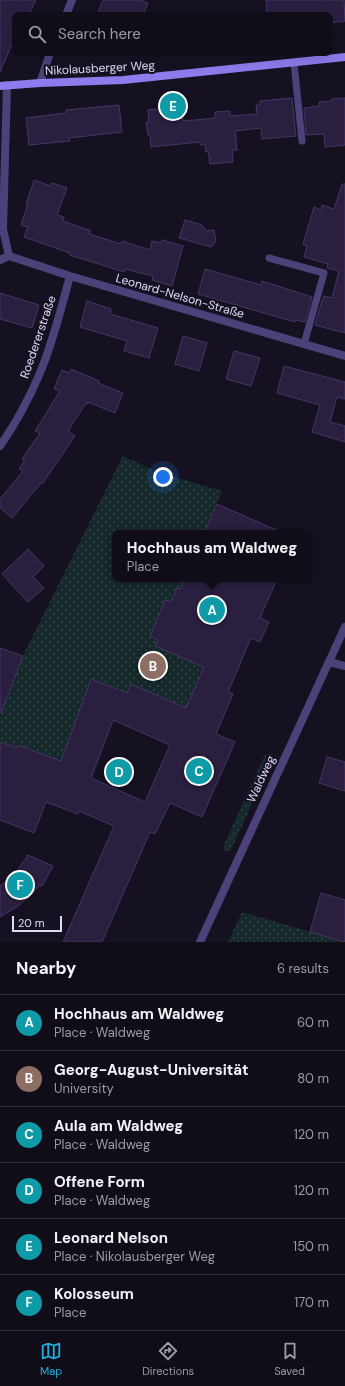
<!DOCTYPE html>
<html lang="en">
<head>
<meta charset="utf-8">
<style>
  :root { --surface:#100d19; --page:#1e1b26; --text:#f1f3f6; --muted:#9c9ca2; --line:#302d38; --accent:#1faedd }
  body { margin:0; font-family:"DM Sans",sans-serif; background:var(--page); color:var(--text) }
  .scale { position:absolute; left:12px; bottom:10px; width:50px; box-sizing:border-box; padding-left:4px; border:2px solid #e0d7f9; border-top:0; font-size:11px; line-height:14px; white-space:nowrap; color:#e0d7f9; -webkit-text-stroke:3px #161121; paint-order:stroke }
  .you { position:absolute; left:163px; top:477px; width:14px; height:14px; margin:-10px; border:3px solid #fff; border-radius:50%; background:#1a73e8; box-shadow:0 0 0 6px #1a73e833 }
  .badge { display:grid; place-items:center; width:26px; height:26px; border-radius:50%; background:var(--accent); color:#fff; font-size:13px; font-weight:700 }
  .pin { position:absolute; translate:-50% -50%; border:2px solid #fff; box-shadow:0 1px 4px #0006 }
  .popup { position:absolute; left:112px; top:530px; width:200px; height:52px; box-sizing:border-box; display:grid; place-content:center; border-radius:8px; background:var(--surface); filter:drop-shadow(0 1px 3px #0005); font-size:13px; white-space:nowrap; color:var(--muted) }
  .popup b { font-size:15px; color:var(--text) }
  .popup::after { content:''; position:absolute; left:50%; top:100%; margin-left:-8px; border:8px solid transparent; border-top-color:var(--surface) }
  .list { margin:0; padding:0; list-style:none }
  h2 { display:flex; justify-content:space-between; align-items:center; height:52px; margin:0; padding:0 16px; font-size:17px }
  h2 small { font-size:13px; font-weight:400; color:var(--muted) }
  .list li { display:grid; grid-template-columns:26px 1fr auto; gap:12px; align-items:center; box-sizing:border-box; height:56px; padding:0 16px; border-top:1px solid var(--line) }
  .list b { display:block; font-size:15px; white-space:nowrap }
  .list p { margin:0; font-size:13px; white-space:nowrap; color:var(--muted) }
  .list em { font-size:13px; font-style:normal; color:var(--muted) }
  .icon { flex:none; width:22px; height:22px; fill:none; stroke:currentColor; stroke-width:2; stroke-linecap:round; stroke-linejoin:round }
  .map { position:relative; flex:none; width:345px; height:942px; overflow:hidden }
  .search { position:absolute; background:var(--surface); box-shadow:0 4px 16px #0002; left:12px; right:12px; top:12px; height:44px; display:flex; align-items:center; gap:10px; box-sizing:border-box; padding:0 14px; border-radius:8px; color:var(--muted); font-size:15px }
  .sheet { height:388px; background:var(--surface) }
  nav { display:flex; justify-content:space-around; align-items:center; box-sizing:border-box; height:56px; border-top:1px solid var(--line); background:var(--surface); font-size:11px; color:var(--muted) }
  nav a { display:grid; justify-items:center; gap:2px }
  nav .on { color:var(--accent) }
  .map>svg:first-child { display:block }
  .grass { fill:url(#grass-dots) }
  .building { fill:#2b1f3f; stroke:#463568; fill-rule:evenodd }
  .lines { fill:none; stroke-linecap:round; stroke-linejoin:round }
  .lane { stroke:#4c427a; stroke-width:7 }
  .street { stroke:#4c427a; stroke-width:8 }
  .secondary { stroke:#8e7bec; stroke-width:8 }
  .labels { text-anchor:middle; stroke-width:4; stroke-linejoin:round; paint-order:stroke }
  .street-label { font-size:12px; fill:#e0d7f9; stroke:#161121 }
</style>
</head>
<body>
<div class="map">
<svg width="345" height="942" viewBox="0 0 345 942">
  <defs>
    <pattern id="grass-dots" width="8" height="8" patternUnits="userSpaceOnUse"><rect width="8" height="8" fill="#15282a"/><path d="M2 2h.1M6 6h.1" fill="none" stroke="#37464a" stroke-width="1.8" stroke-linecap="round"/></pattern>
  </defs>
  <rect width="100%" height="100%" fill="#161121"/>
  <path class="grass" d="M123,456L155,471L222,491L204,533H115V579H184L173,604L165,600L150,636L158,640L156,646L204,667L186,708L131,684L126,696L122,695L123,691L91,679L60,765L38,752L18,745L17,749L0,742V717L23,656Z
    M265,754L271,762L230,852L222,849Z
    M242,912L345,942H228Z"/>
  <path class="building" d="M0,0H36L29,15H15V37L0,72Z
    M103,0H140L148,3L143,15H97Z
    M266,0H344L345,21L330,23V15H267Z
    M292,98L296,136L262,139L261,128L235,131L237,150H232L233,162L210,164L208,151L206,152L205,144L200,145V142L151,147L150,135H148L146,122H149L148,110L181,106L183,120L185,121L215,118V112L230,111V116L257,114L256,105H260V101Z
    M345,98V145L325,147L324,134L306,135L304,108L320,106L319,102L332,101V99Z
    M119,105L122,132L69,138L70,141L29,145L26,118L66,113V110Z
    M34,180L51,186L52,183L67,188L57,215L64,217L63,221L91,231L89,234L121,244L122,241L150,250L152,241L161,243L162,240L183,246L172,286L152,280L153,276L125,269L124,272L70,255V253L24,237L28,227L21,225L28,204H26Z
    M342,184H345V333L315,325L322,300H323L324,296L332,298L339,271L327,268L328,264L304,257L307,246L303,244L314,207L321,210L322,205L334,209Z
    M185,220L202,225L206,231L214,230L216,241L211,247L179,238Z
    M205,269L261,285L262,281L312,297L305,322L296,320L295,322L198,294Z
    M0,293L39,305L32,328L0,319Z
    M87,301L111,309L110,314L158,328L149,358L124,351L127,341L80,327Z
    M183,336L207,343L199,371L175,364Z
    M234,351L260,358L251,386L226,379Z
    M284,366L345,382V399L337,397L330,422L345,426V442L312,432L320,405L277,393Z
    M71,369L99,381L98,383L123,393L115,413L88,402V404L86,403L68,431L75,436L42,484L41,483L12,518L0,508V499L23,471L19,469L25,460L22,459L40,433L35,431L60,391L54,389L62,370L69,373Z
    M217,504L283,533H204Z
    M28,549L44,566L33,577L44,588L28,602L2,574Z
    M184,579H277L260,618L269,622L260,642L251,638L228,692L233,694L216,734L235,742L202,817L170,803L155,834L150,832L102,942H63L114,826L79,811L78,814L46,802L34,833L0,820V742L17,748L18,745L61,761L91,679L127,693L131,684L186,708L204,667L155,646L158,640L150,636L165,600L171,602L177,588L180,589ZM113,720L170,745L145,802L91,778Z
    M0,648L23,656L1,713H0Z
    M327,757L345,762V791L319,783Z
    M28,855L53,866L42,886L40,885L32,894L18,906L0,917V886L15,874Z
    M321,893L345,900V942L310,932Z"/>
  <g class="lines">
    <path class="lane" d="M294,63L302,141
      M269,258L324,273L304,344"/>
    <path class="street" d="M66,15L72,0
      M40,83L50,53
      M7,85L3,229L9,256
      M0,260L9,256L70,276L345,356
      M0,446C16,423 29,399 40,373C53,342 61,309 70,276
      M329,662L345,666
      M200,942L345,627"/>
    <path class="secondary" d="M0,86L40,83L123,80L345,57"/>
  </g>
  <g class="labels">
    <g class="street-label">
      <text transform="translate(100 68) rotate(-3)" y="4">Nikolausberger Weg</text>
      <text transform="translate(180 296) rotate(16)" y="4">Leonard-Nelson-Straße</text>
      <text transform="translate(38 337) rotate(-71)" y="4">Roedererstraße</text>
      <text transform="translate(261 779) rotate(-65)" y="4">Waldweg</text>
    </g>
  </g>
</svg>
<div class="scale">20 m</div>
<div class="you"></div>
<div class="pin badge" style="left:212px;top:610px;background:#0f9aa8">A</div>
<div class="popup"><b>Hochhaus am Waldweg</b>Place</div>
<div class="pin badge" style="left:153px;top:666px;background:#8d6e63">B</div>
<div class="pin badge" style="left:199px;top:771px;background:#0f9aa8">C</div>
<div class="pin badge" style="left:119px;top:772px;background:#0f9aa8">D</div>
<div class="pin badge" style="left:173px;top:106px;background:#0f9aa8">E</div>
<div class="pin badge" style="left:20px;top:885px;background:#0f9aa8">F</div>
<div class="search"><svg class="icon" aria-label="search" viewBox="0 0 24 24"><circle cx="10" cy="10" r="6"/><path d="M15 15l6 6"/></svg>Search here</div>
</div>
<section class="sheet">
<h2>Nearby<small>6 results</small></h2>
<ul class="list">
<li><span class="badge" style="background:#0f9aa8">A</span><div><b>Hochhaus am Waldweg</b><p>Place · Waldweg</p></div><em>60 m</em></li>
<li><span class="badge" style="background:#8d6e63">B</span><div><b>Georg-August-Universität</b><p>University</p></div><em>80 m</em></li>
<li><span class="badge" style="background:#0f9aa8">C</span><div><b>Aula am Waldweg</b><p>Place · Waldweg</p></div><em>120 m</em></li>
<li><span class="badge" style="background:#0f9aa8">D</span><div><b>Offene Form</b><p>Place · Waldweg</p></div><em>120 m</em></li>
<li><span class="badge" style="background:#0f9aa8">E</span><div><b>Leonard Nelson</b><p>Place · Nikolausberger Weg</p></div><em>150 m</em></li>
<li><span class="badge" style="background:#0f9aa8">F</span><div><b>Kolosseum</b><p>Place</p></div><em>170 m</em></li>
</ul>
</section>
<nav>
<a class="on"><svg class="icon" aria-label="map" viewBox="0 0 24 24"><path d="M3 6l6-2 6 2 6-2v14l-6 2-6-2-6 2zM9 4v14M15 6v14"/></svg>Map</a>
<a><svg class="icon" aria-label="directions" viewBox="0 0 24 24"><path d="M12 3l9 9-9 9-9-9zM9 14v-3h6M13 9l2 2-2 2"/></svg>Directions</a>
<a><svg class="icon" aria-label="saved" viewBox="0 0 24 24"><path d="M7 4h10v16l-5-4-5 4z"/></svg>Saved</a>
</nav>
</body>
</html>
